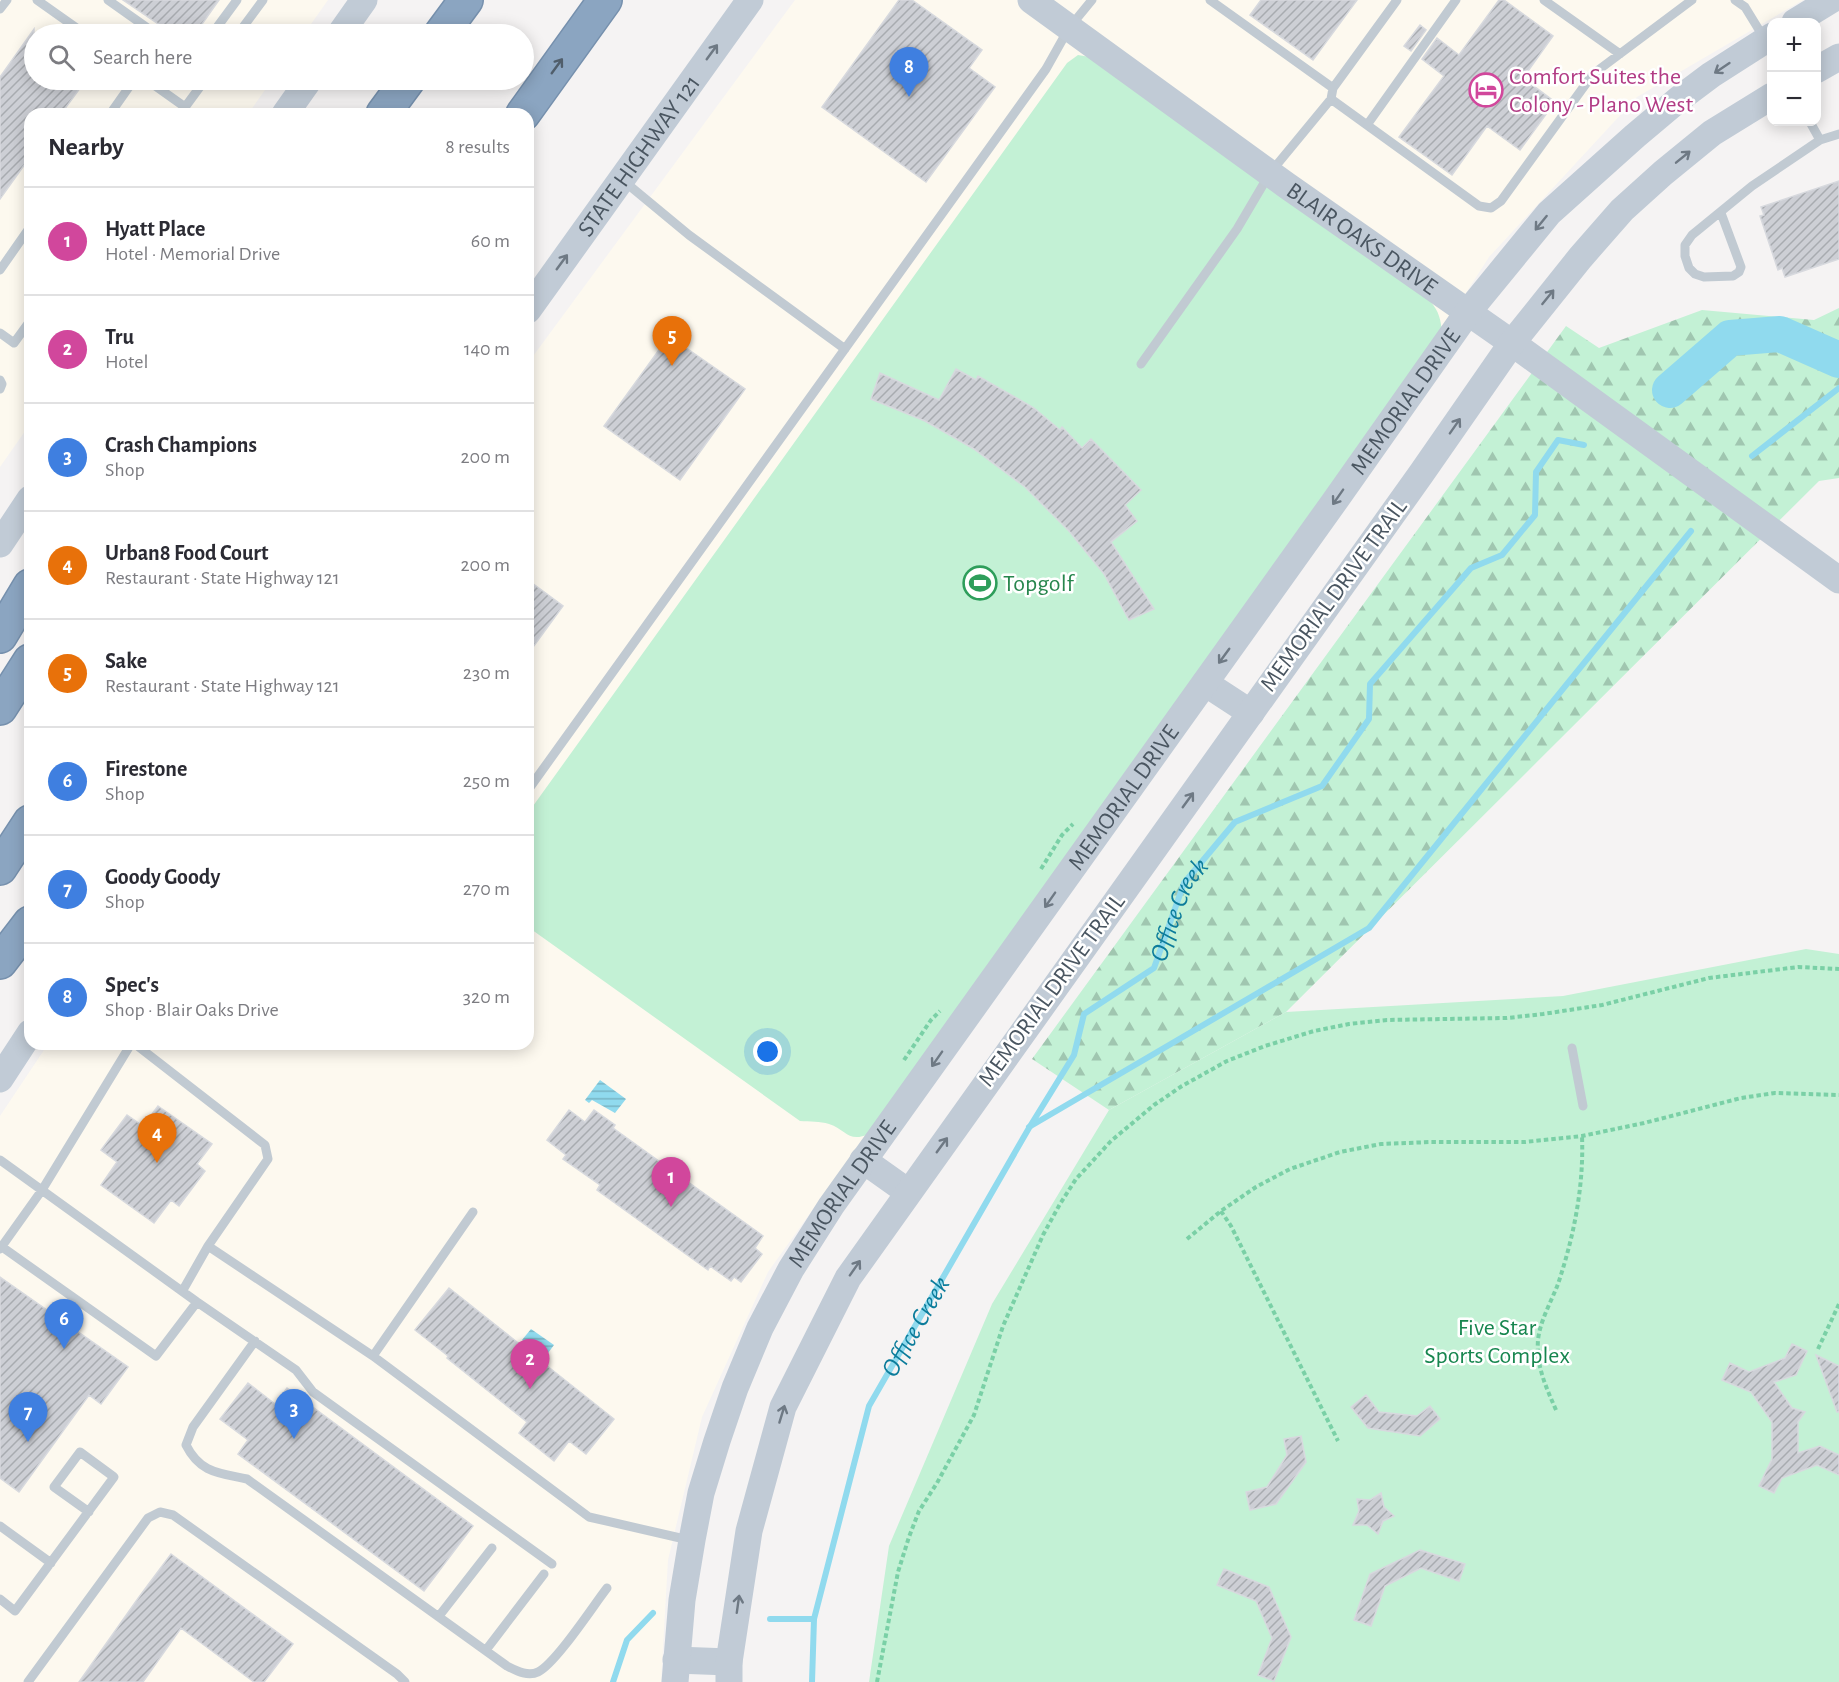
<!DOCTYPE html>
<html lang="en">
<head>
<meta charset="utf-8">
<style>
  :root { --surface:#fff; --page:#f7f7f7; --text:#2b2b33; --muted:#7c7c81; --line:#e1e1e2; --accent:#1a73e8 }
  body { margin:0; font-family:"Alegreya Sans",sans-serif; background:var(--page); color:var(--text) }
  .controls { position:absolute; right:18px; top:18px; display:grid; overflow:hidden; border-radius:12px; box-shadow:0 3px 15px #0003 }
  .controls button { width:54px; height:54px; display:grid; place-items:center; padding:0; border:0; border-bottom:2px solid var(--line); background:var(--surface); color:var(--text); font:30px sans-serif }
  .you { position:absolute; left:768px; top:1052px; width:21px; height:21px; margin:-15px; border:4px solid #fff; border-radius:50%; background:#1a73e8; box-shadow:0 0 0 9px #1a73e833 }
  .badge { display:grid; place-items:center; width:39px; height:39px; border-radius:50%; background:var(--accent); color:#fff; font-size:20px; font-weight:700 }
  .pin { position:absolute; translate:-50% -50px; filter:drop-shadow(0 2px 3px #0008) }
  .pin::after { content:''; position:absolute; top:32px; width:21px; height:18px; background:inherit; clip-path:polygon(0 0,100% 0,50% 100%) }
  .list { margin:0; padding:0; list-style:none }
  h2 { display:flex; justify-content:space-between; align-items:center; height:78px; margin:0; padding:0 24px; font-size:26px }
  h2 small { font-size:20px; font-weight:400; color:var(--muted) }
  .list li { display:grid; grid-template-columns:39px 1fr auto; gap:18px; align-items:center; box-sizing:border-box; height:108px; padding:0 24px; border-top:2px solid var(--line) }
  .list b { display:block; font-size:22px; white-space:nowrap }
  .list p { margin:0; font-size:20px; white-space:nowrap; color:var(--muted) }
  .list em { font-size:20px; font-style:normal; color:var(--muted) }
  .icon { flex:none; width:33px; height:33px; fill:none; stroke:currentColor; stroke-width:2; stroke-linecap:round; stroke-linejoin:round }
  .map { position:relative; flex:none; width:1839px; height:1682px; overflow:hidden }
  .search { position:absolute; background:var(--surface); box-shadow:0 3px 15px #0003; left:24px; top:24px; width:510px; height:66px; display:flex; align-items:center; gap:15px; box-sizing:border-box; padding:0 21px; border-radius:33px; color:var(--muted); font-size:22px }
  .panel { position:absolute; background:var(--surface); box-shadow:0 3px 15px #0003; left:24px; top:108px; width:510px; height:942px; border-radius:18px }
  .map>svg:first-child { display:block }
  .commercial { fill:#fdf9ef }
  .forest { fill:url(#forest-firs) }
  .park { fill:#c3f1d5 }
  .water { fill:url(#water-rules) }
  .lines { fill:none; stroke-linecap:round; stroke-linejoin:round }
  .stream { stroke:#90daee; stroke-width:6 }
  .river { stroke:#90daee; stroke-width:36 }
  .building { fill:url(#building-hatch); stroke:#d7d9de; stroke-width:1.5 }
  .highway-casing { stroke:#7690ad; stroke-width:36 }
  .path { stroke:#7ad0a6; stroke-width:4; stroke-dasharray:4.5 3; stroke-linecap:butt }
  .lane { stroke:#c1cad2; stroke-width:9 }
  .secondary { stroke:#c1cbd6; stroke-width:27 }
  .highway { stroke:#8ba5c1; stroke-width:33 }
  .oneway { stroke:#6e7984 }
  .oneway2 { stroke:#505e6b }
  .labels { text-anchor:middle; stroke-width:5; stroke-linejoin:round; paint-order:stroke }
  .hotel-label { font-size:24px; fill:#b23c85; stroke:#fff; text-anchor:start }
  .street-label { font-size:24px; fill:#4a5661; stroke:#fff }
  .leisure-label { font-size:24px; fill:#27864d; stroke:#fff; text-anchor:start }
  .park-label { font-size:24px; fill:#17864f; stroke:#fff }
  .water-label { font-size:26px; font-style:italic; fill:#0c7c9b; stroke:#fff }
</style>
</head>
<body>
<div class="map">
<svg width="1839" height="1682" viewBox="0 0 1839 1682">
  <defs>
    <pattern id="forest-firs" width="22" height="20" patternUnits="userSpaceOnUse" patternTransform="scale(1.5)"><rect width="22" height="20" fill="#c3f1d5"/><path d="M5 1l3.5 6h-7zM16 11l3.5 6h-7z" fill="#a0c6b0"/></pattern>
    <pattern id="water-rules" width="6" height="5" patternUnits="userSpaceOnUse" patternTransform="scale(1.5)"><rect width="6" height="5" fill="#90daee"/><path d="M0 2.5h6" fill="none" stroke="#78b4c4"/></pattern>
    <pattern id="building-hatch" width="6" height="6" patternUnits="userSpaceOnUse" patternTransform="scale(1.5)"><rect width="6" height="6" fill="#cdcfd5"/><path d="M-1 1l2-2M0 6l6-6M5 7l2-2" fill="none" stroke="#a8abb0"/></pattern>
  </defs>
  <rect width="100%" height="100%" fill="#f5f3f3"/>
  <path class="commercial" d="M0,0H328L304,34H34V80H272L248,114H30V424L0,467Z
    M795,0H1803L1637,97L1489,257L1437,338L768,1272L702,1417L668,1560L661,1682H0V1116L48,1044H528V363Z"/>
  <path class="forest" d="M1839,308V478L1819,481L1286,1012L1109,1110L1032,1059L1566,326L1599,348L1702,310L1814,320Z"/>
  <path class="park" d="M1078,55L1090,57L1430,301C1439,311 1441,320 1442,333L869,1134C848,1143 847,1130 829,1124C820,1121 810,1122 800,1121L528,927V813L1067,63Z
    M1806,949L1839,954V1682H869L889,1546L992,1304L1109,1110L1286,1012L1563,996Z"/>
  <path class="water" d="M600,1080L626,1099L615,1113L592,1100L589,1103L585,1100Z
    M531,1329L554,1345L545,1357L522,1340Z"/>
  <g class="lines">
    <g class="stream">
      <path d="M1752,456L1839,388"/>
      <path d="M1029,1127L1369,928L1691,531"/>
      <path d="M770,1619H814"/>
      <path d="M613,1682L627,1640L653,1613"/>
      <path id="s1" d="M812,1682L814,1619L869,1406L1029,1128L1074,1055L1084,1014L1154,968L1184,883L1235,822L1322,786L1369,719L1370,684L1471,568L1502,555L1535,515L1536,472L1558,440L1584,445"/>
    </g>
    <path class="river" d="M1670,390L1730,338L1780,334L1839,360"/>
  </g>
  <path class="building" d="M123,0H219L195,34H173Z
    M899,0H912L982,50L969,68L995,87L926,182L822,107Z
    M1261,0H1357L1313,60L1250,15Z
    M1499,0H1504L1553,36L1523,78L1555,102L1520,150L1487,126L1452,175L1399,137L1444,76L1422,59L1437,38L1459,55Z
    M1420,25L1426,30L1411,51L1404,46Z
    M34,29V80H86L61,114H30V157L0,199V77Z
    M1839,181V259L1785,277L1782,268L1778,270L1760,216L1764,215L1761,207Z
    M669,336L745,389L680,480L604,426Z
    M956,369L976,380L978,376L1034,408L1060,430L1062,427L1082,448L1091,439L1141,490L1125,505L1137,521L1111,542L1154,609L1129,620L1104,574L1069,531L1025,487L974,449L925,421L871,399L880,373L939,400Z
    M528,580L563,606L528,654Z
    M158,1106L212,1144L197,1164L205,1171L179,1206L171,1200L154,1223L101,1185L117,1162L101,1150L127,1115L143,1126Z
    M569,1110L585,1122L594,1110L615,1125L613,1128L763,1236L755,1248L762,1254L741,1282L734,1277L731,1281L710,1266L708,1270L597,1190L600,1185L563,1159L566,1155L547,1140Z
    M0,1277L128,1367L101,1404L89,1395L19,1492L0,1478Z
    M449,1288L614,1419L586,1454L569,1441L554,1461L519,1433L527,1422L447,1358L448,1356L415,1330Z
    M1792,1344L1807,1351L1796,1375L1774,1382L1792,1408L1805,1412L1798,1422V1453L1820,1446L1839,1455V1475L1817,1465L1782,1478L1774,1493L1759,1486L1772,1459V1422L1751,1392L1722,1380L1730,1363L1749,1372L1785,1358Z
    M1816,1355L1839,1366V1412H1837Z
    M248,1383L275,1404L287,1388L473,1526L424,1591L238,1454L248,1440L220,1419Z
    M1366,1395L1379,1412L1417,1416L1430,1406L1440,1419L1420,1436L1368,1428L1351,1407Z
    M1301,1436L1306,1462L1276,1504L1250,1510L1246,1492L1267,1487L1287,1455L1284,1439Z
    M1381,1493L1384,1507L1394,1516L1383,1521L1378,1534L1367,1525H1353L1359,1511L1357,1499L1370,1500Z
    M1420,1550L1465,1564L1459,1581L1421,1568L1385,1586L1371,1626L1354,1620L1370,1574Z
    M171,1554L293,1644L264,1682H254L181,1628L143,1682H79L139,1597Z
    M1224,1569L1269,1587L1291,1637L1274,1681L1258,1675L1272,1638L1256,1601L1217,1585Z"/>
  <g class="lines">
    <defs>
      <path id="highway" d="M441,34L466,0
        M383,114L408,80
        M523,114L605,0
        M0,636L30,586
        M0,708L30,661
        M0,868L30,822
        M0,962L30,923"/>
    </defs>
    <use href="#highway" class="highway-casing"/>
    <path class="path" d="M1041,869L1062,835L1073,824
      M904,1060L931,1020L940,1011
      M1221,1211L1231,1226L1338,1441
      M1187,1239L1221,1211L1256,1187L1290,1169L1340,1152L1381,1144L1431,1142H1525L1582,1136L1644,1123L1741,1098L1775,1093L1839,1095
      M1818,1349L1839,1304
      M1556,1410C1546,1387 1536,1366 1538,1340C1540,1321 1551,1302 1558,1284C1574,1236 1584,1186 1582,1136
      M877,1682L898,1572L909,1537L919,1511L937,1483L974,1415L1003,1326L1043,1235L1060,1204L1076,1179L1111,1141L1154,1105L1182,1086L1227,1061L1265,1046L1314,1031L1349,1024L1387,1020L1507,1018L1543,1014L1602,1005L1709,978L1798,967L1839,969"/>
    <path class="lane" d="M37,0L85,34
      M108,0L156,34
      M1210,0L1333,88L1331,99
      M1544,0L1620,54
      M1735,0L1745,7L1764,38
      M0,9L7,0
      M212,34L237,0
      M238,34L263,0
      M147,80L185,107
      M1333,88L1397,0
      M110,114L134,80
      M180,114L205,80
      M1810,122L1820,140
      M1367,125L1456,0
      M625,182L689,235L845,349
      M1721,213L1741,267L1739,272L1733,276L1704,277L1695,274L1689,268L1685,256V245L1692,235L1752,186L1820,140L1839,134
      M0,270L30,227
      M0,333L14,343L30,321
      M1141,364L1237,229L1270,173L1331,99L1479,206L1491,208L1501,201L1593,74L1692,0
      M0,380L2,384L0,389
      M528,790L1046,69L1069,28L1092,0
      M135,1044L265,1145L268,1159L208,1246L183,1290
      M1572,1048L1583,1106
      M0,1160L197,1302L296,1370L313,1392L552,1564
      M473,1212L373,1356L589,1517L689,1540
      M208,1246L373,1356
      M2,1247L156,1356L197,1302
      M0,1249L42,1190L131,1044
      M255,1341L193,1427L186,1445C200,1473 219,1473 247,1479L507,1666C517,1671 528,1677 538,1672C556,1663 593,1606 607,1588
      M0,1526L51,1563
      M0,1599L15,1611L114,1477L80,1452L54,1487L89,1512
      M439,1616L492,1548
      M486,1650L544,1574
      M28,1682L148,1518L160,1512L173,1515L397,1674L405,1682"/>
    <g class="secondary">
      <path id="s2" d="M1031,0L1286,185L1512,343L1839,580"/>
      <path d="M1795,22L1831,0"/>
      <path d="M340,34L364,0"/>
      <path d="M1816,70L1839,57"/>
      <path d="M285,114L309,80"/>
      <path id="s3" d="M528,310L750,0"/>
      <path d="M0,544L30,499"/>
      <path d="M1205,683L1251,713"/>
      <path d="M0,1079L30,1033"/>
      <path d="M863,1160L908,1192"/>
      <path d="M676,1660L729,1662"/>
      <path id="s4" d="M675,1682L682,1600L692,1540L701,1493L717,1441L735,1388L760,1328L791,1269L831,1206L1332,505L1468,312L1549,213L1635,136L1679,99L1711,75L1772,36"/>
      <path d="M729,1682V1662L749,1531L783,1407L848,1278L1421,474L1512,343L1580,258L1622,210L1663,173L1712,133L1772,96"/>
    </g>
    <use href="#highway" class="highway"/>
  </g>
  <defs><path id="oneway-shaft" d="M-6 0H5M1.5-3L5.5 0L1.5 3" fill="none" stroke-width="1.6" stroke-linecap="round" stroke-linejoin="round" transform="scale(1.5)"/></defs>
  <g class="oneway">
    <use href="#oneway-shaft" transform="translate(712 52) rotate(-54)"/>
    <use href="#oneway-shaft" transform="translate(1722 68) rotate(146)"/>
    <use href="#oneway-shaft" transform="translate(1683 157) rotate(-39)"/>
    <use href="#oneway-shaft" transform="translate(1541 223) rotate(129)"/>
    <use href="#oneway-shaft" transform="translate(562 262) rotate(-54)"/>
    <use href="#oneway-shaft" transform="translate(1548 297) rotate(-51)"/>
    <use href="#oneway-shaft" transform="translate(1455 426) rotate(-55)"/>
    <use href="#oneway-shaft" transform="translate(1338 497) rotate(125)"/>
    <use href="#oneway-shaft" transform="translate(1224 656) rotate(126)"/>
    <use href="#oneway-shaft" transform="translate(1188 800) rotate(-54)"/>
    <use href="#oneway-shaft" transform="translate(1050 900) rotate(125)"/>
    <use href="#oneway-shaft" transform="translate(937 1059) rotate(125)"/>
    <use href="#oneway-shaft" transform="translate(942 1145) rotate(-54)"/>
    <use href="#oneway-shaft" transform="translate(855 1268) rotate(-55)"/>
    <use href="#oneway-shaft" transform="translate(782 1414) rotate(-73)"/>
    <use href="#oneway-shaft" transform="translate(738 1604) rotate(-82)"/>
  </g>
  <use class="oneway2" href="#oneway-shaft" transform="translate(557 66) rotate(-54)"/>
  <defs>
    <symbol id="hotel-ring" viewBox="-11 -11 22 22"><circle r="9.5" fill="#fff" stroke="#d1479c" stroke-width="1.5"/><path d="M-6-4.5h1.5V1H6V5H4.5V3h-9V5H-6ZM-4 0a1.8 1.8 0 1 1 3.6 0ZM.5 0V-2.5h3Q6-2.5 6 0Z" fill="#d1479c"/></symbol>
    <symbol id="stadium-ring" viewBox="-11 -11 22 22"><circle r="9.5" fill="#fff" stroke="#2e9e5b" stroke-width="1.5"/><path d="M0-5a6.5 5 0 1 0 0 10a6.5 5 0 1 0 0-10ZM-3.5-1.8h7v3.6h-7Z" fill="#2e9e5b"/></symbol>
  </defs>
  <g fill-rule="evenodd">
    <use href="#hotel-ring" x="1467" y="71" width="38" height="38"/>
    <use href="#stadium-ring" x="961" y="564" width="38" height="38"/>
  </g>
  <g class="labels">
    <g class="hotel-label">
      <text x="1509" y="84">Comfort Suites the<tspan x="1509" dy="28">Colony - Plano West</tspan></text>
    </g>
    <g class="street-label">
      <text dy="8" stroke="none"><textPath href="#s3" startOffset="190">STATE HIGHWAY 121</textPath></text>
      <text dy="8" stroke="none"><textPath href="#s2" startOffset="408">BLAIR OAKS DRIVE</textPath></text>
      <text dy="8" stroke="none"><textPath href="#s4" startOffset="1496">MEMORIAL DRIVE</textPath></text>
      <text transform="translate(1333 595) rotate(-54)" y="8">MEMORIAL DRIVE TRAIL</text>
      <text dy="8" stroke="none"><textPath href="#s4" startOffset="1010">MEMORIAL DRIVE</textPath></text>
      <text transform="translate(1051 990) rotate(-54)" y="8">MEMORIAL DRIVE TRAIL</text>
      <text dy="8" stroke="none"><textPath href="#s4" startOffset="524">MEMORIAL DRIVE</textPath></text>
    </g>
    <g class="leisure-label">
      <text x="1003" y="591">Topgolf</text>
    </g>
    <g class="park-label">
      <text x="1497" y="1335">Five Star<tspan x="1497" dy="28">Sports Complex</tspan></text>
    </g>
    <g class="water-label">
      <text dy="9" stroke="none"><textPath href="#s1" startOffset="879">Office Creek</textPath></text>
      <text dy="9" stroke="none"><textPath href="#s1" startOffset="375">Office Creek</textPath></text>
    </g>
  </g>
</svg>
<div class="controls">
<button>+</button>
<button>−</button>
</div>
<div class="you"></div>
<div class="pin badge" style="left:671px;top:1207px;background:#d1479c">1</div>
<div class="pin badge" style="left:530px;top:1389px;background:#d1479c">2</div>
<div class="pin badge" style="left:294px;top:1439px;background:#3f7fe0">3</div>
<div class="pin badge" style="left:157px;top:1163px;background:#e8710a">4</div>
<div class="pin badge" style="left:672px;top:366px;background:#e8710a">5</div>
<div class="pin badge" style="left:64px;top:1349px;background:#3f7fe0">6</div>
<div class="pin badge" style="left:28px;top:1442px;background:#3f7fe0">7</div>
<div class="pin badge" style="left:909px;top:97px;background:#3f7fe0">8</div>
<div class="search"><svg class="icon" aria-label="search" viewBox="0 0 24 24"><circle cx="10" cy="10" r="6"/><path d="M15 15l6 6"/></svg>Search here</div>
<section class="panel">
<h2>Nearby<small>8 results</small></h2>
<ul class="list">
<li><span class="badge" style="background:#d1479c">1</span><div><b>Hyatt Place</b><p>Hotel · Memorial Drive</p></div><em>60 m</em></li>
<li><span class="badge" style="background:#d1479c">2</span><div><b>Tru</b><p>Hotel</p></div><em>140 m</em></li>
<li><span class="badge" style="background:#3f7fe0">3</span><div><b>Crash Champions</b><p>Shop</p></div><em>200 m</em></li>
<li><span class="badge" style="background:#e8710a">4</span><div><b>Urban8 Food Court</b><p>Restaurant · State Highway 121</p></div><em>200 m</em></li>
<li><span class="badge" style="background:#e8710a">5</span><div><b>Sake</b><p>Restaurant · State Highway 121</p></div><em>230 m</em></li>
<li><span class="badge" style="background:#3f7fe0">6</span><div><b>Firestone</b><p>Shop</p></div><em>250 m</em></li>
<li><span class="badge" style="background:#3f7fe0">7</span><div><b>Goody Goody</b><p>Shop</p></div><em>270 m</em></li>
<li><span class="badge" style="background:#3f7fe0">8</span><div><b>Spec's</b><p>Shop · Blair Oaks Drive</p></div><em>320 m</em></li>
</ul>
</section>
</div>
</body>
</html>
